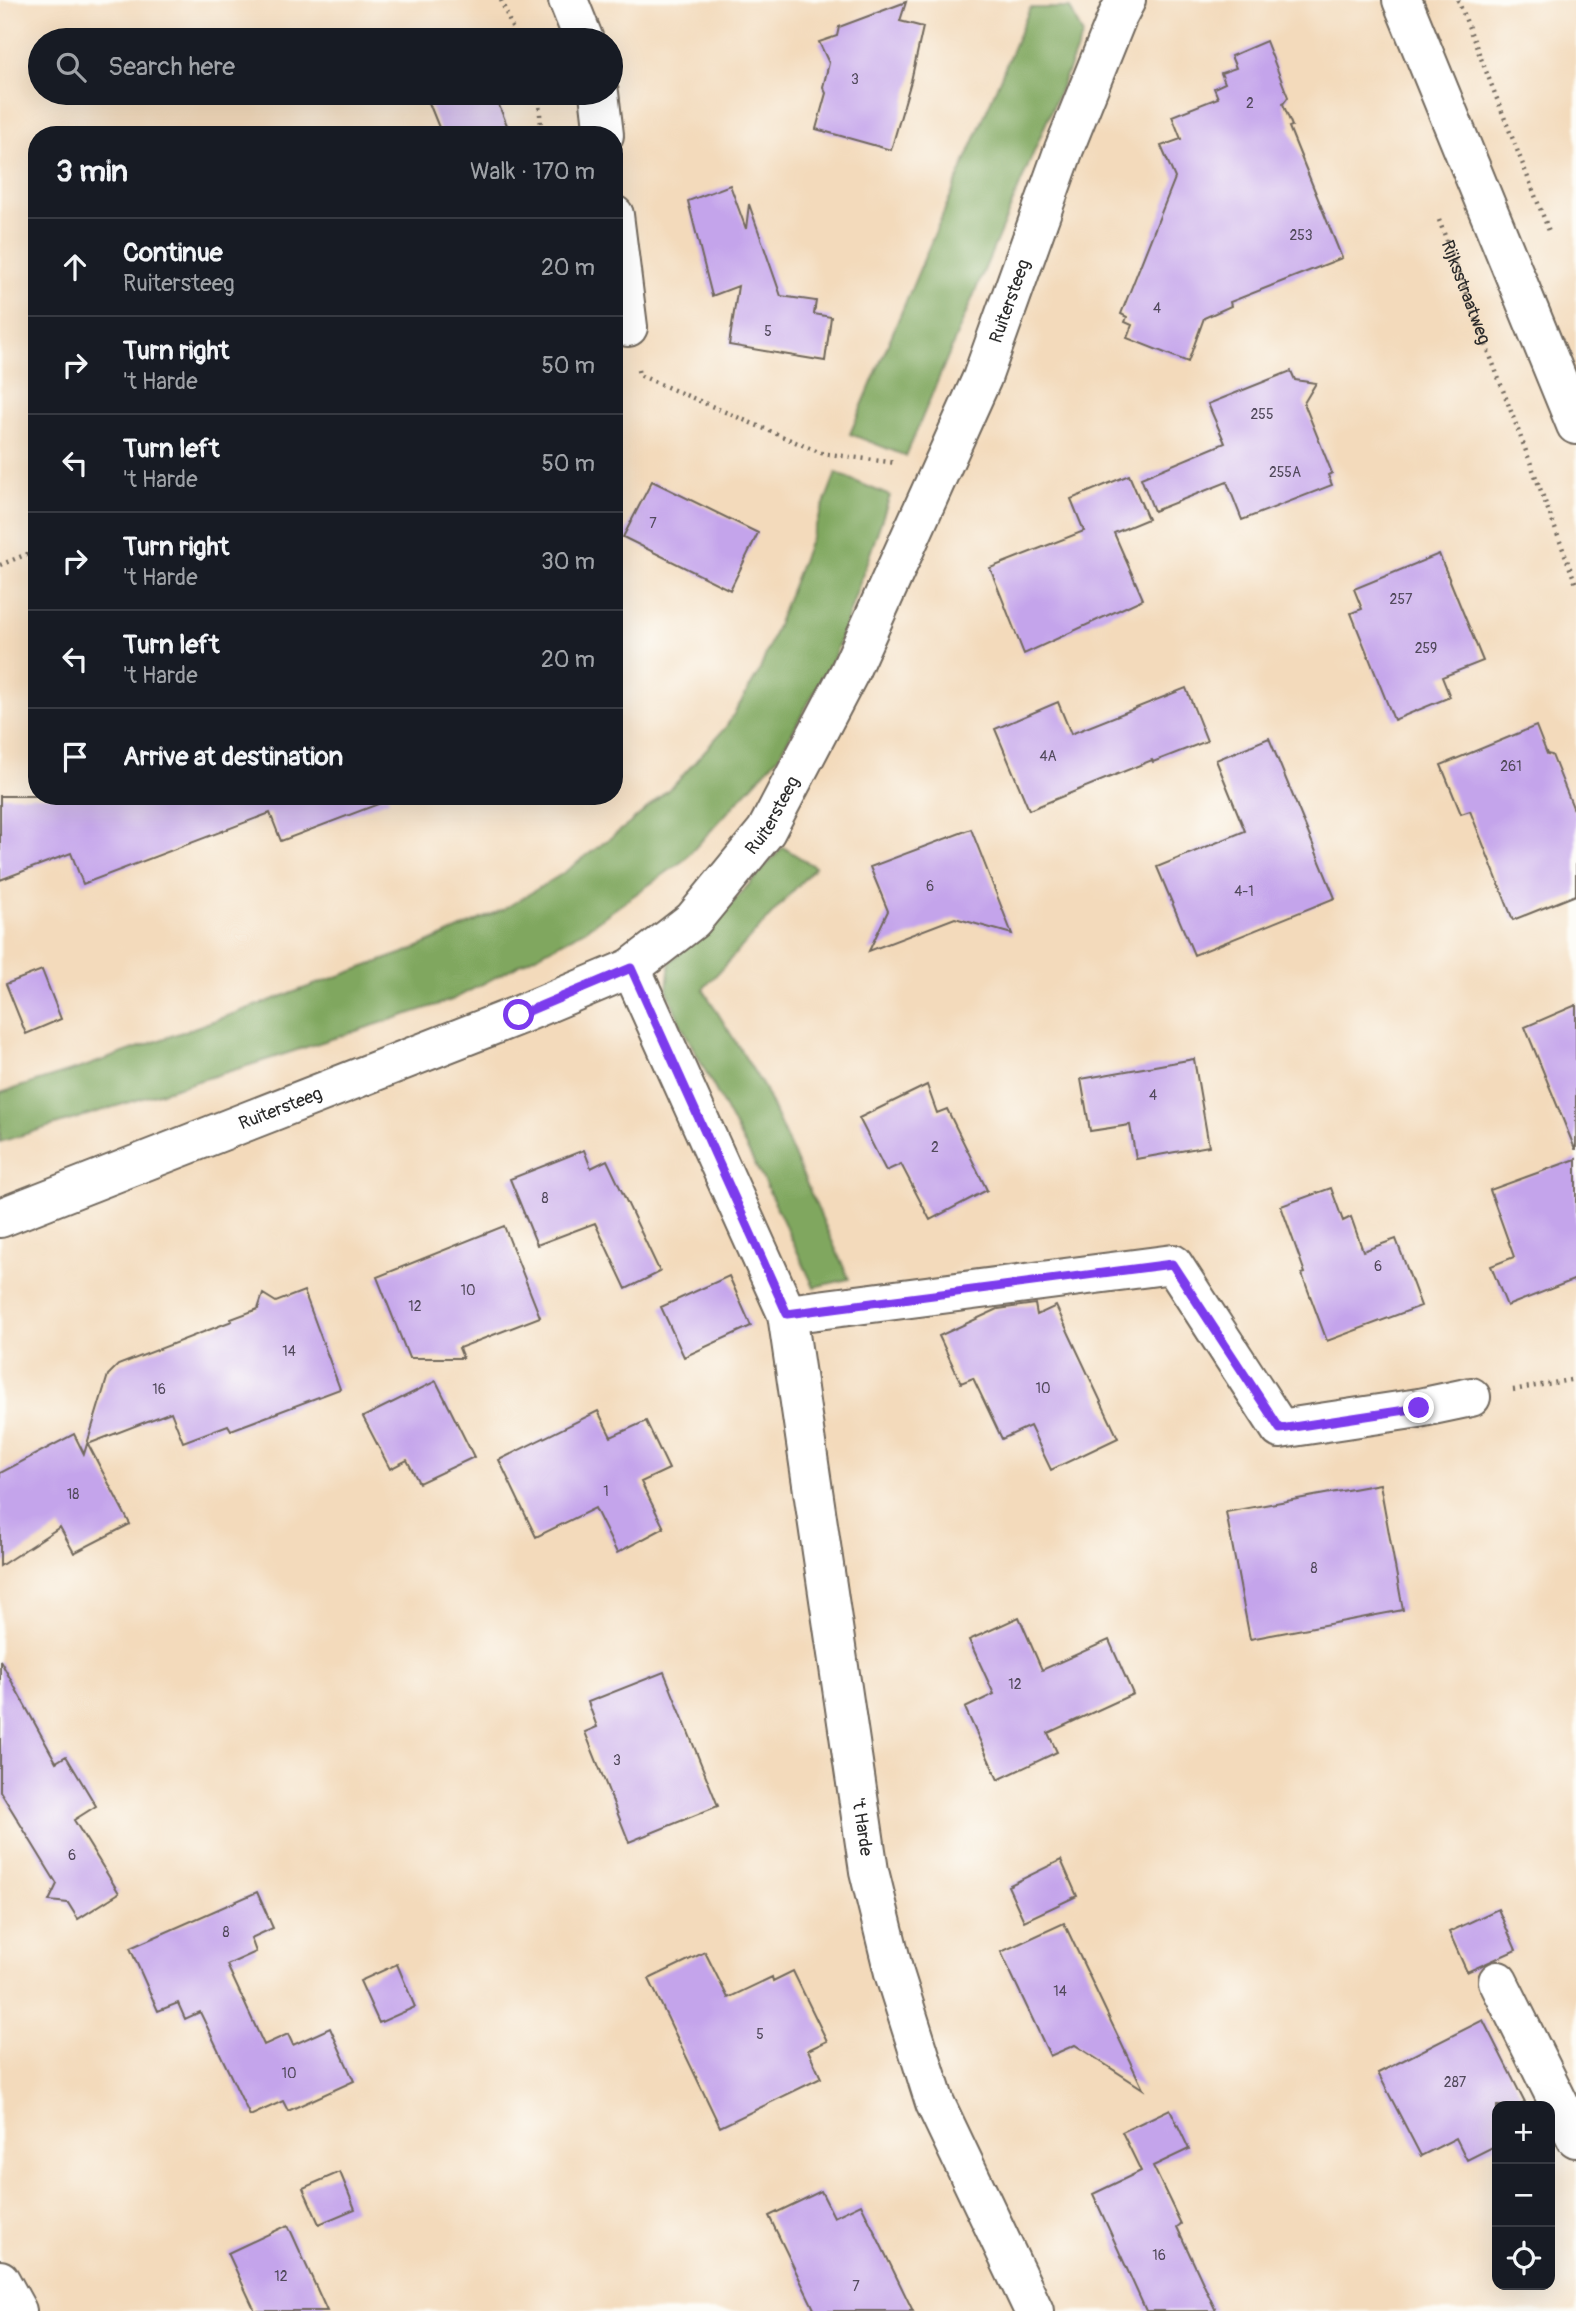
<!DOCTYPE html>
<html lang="en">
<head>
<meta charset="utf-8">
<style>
  :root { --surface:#171b24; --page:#20242c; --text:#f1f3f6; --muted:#9ea1a6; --line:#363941 }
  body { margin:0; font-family:Pangolin,sans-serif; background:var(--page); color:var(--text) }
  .controls { position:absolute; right:21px; bottom:21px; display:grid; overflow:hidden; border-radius:14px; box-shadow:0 7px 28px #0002 }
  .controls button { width:63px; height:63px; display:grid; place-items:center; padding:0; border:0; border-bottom:2px solid var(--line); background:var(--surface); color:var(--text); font:35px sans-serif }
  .stop { position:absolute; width:21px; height:21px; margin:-16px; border:5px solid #7c3aed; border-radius:50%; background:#fff }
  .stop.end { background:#7c3aed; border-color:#fff; box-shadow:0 2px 7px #0008 }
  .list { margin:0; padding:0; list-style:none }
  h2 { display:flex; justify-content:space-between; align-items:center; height:91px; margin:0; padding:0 28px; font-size:30px }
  h2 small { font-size:23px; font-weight:400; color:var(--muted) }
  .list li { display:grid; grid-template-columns:46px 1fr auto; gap:21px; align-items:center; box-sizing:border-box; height:98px; padding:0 28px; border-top:2px solid var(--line) }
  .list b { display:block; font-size:26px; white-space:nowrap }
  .list p { margin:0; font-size:23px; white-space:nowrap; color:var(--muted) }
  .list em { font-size:23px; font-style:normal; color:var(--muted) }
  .icon { flex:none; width:38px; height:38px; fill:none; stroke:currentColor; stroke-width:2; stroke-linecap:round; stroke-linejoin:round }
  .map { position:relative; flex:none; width:1576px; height:2311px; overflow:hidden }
  .search { position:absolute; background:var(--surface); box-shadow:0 7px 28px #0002; left:28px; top:28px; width:595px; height:77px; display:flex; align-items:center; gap:18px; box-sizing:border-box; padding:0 24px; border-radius:38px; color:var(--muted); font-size:26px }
  .panel { position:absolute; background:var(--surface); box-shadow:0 7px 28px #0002; left:28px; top:126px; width:595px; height:679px; border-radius:28px }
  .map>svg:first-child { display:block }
  .forest { fill:#80a75e; stroke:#566944; stroke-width:2 }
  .building { fill:#c4a4eb }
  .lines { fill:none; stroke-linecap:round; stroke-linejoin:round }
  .minor-casing { stroke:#71685d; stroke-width:42 }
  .major-casing { stroke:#71685d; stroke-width:42 }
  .path { stroke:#71685d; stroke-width:4.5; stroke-dasharray:2 5; stroke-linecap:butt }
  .minor { stroke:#fff; stroke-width:38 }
  .major { stroke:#fff; stroke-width:38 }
  .route { stroke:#7c3aed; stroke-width:9 }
  .labels { text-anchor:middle; stroke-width:6; stroke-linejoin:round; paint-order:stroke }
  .number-label { font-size:14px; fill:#51495b }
  .street-label { font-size:18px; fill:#2b2b2b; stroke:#fdfcf7 }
</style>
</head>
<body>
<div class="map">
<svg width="1576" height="2311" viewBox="0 0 1576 2311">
  <rect width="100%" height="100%" fill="#fdfcf7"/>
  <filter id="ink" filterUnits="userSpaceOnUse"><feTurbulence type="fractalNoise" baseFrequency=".0143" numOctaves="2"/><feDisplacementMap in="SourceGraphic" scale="14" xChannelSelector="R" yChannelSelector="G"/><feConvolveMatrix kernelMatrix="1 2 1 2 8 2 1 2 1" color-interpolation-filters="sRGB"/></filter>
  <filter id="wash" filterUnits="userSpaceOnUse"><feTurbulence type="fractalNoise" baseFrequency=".00686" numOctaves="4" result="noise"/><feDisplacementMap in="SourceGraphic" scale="28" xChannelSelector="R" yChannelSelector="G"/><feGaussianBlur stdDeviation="1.57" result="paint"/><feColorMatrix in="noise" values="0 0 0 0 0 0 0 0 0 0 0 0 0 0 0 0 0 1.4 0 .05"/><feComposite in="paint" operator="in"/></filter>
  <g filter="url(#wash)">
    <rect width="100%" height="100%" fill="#f3dabb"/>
    <path class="forest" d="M1030,8H1070L1083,35L906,456L850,434Z
      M836,473L890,496L834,657L779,756L684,860L585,930L452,1000L263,1061L0,1142V1093L84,1067L412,950L504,909L562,874L629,824L677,782L726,727L759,672Z
      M783,847L815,867L703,989L764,1088L849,1279L814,1287L768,1189L680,1023L667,989L670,962L721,915Z"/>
    <g id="blocks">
      <path class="building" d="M906,2L900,21L923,27L911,81L891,150L816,129L826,93L823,87L829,63L819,42L837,36L839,27Z
        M1266,41L1288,97L1283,104L1292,126L1289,127L1342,258L1230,302L1231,306L1204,318L1188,362L1127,338L1132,325L1125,322L1127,317L1121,314L1175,178L1161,146L1181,139L1172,116L1218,98L1214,88L1225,83L1221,73L1236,68L1231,56Z
        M425,93H494L511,135H442Z
        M730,185L746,229L749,204L781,296L816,301L814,314L831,317L825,361L729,345L738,286L712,296L688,201Z
        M1291,371L1295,380L1316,383L1304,403L1332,473L1328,475L1332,485L1242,520L1227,482L1154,511L1141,478L1225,443L1208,404Z
        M1129,475L1148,519L1114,533L1143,599L1024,654L990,568L1084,531L1071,499Z
        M652,481L758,533L730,590L623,537Z
        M1439,554L1483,661L1442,677L1450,697L1394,720L1351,613L1362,609L1354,589Z
        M1186,688L1207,741L1153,762L1152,760L1029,810L995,729L1058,702L1071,734Z
        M1536,726L1547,754L1552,755L1576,815V895L1513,920L1470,811L1461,814L1441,765Z
        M1269,738L1335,898L1194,955L1157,867L1245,831L1216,760Z
        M0,796H388L389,800L281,841L270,813L83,884L71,853L0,880Z
        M971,829L1012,934L955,918L869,951L888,911L870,867Z
        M42,970L61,1019L26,1034L6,984Z
        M1576,1005V1149H1575L1525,1027Z
        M1194,1059L1209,1146L1136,1159L1130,1125L1090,1131L1081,1079Z
        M927,1085L937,1113L947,1109L987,1190L930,1220L901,1164L886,1171L859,1118Z
        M584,1150L591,1168L607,1160L660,1272L626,1289L595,1223L537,1245L510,1179Z
        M1576,1159V1279L1507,1306L1491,1266L1514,1257L1490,1190Z
        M1331,1188L1343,1221L1351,1217L1363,1251L1396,1239L1421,1306L1327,1341L1302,1274L1305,1273L1281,1206Z
        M504,1226L540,1317L459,1348L463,1358H409L377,1277Z
        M729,1276L751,1326L684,1357L661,1307Z
        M304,1291L340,1389L231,1430L228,1425L183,1442L171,1412L88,1444L130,1524L74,1553L60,1527L0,1566V1473L74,1434L84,1454L108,1375L118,1365L232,1321L231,1319L258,1309L263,1294L276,1302Z
        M1035,1304L1037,1315L1056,1306L1118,1438L1051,1470L1030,1426L1002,1439L973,1378L961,1383L939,1336L998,1309Z
        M436,1381L474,1457L419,1483L407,1460L390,1469L363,1417Z
        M598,1411L611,1437L646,1421L669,1469L641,1482L664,1528L617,1553L595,1508L536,1537L499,1460Z
        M1380,1484L1403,1610L1250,1639L1226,1512Z
        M1019,1617L1042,1670L1109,1640L1133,1694L1048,1733L1057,1752L998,1780L965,1708L994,1694L969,1640Z
        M0,1660L56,1762L66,1756L96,1806L74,1820L119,1893L78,1919L68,1903L49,1901L57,1884L0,1791Z
        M664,1672L718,1806L629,1842L585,1732L597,1727L588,1702Z
        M1061,1860L1077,1896L1024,1921L1008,1886Z
        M257,1892L273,1928L251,1938L256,1952L227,1965L264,2045L288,2034L293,2045L330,2028L354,2081L288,2111L283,2101L250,2116L200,2012L185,2019L178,2003L158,2011L130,1948Z
        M1498,1909L1516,1950L1467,1972L1449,1932Z
        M1064,1923L1143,2089L1075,2045L1050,2056L1001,1952Z
        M705,1952L728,1998L772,1977L773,1981L793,1971L827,2041L808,2050L821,2078L720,2127L649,1979Z
        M397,1964L415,2007L379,2023L360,1981Z
        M1483,2020L1525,2103L1519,2106H1497V2145L1467,2160L1456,2138L1421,2156L1378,2073Z
        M1170,2109L1189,2149L1153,2166L1181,2224L1177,2227L1216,2311H1146L1093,2194L1141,2171L1122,2132Z
        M340,2172L355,2209L319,2224L303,2188Z
        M821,2191L834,2217L861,2204L913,2311H815L769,2216Z
        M288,2225L327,2311H255L228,2253Z"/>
    </g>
  </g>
  <g filter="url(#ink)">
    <use href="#blocks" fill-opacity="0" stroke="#71685d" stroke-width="2"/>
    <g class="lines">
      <defs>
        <g id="minor">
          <path d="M568,0L584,40"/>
          <path d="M599,93L604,135"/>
          <path d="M614,215L628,327"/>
          <path id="s2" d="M631,968L787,1314L869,1871L894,1973L935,2103L1034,2311"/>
          <path id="s3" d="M0,1218L519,1015L631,968L693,920L766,831L849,673L982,378L1064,149L1118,15L1126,0"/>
          <path d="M787,1314L1173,1264L1280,1429L1419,1408L1471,1397"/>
          <path d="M1498,1981L1576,2138"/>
          <path d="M0,2280L17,2311"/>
        </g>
        <path id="major" d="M1402,0L1576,425"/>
      </defs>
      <use href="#minor" class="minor-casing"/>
      <use href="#major" class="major-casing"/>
      <g class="path">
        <path d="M501,0L517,40"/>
        <path d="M1458,0L1549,231"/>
        <path d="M538,93L542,135"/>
        <path id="s1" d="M1439,220L1576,584"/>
        <path d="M638,370L639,375L821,453L896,463"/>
        <path d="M0,565L37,550"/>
        <path d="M1513,1390L1576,1379"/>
      </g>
      <use href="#minor" class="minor"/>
      <use href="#major" class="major"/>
    </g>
  </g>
  <g class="lines" filter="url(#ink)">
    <path class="route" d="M519,1015L631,968L787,1314L1172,1264L1280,1429L1419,1408"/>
  </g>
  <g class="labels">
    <g class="number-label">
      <text x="855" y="84">3</text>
      <text x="1250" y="108">2</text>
      <text x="1301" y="240">253</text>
      <text x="1157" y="313">4</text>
      <text x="768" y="336">5</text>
      <text x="1262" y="419">255</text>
      <text x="1285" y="477">255A</text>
      <text x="653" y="528">7</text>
      <text x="1401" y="604">257</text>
      <text x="1426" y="653">259</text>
      <text x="1048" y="761">4A</text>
      <text x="1511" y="771">261</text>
      <text x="930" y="891">6</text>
      <text x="1244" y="896">4-1</text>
      <text x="1153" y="1100">4</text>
      <text x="935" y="1152">2</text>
      <text x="545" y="1203">8</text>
      <text x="1378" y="1271">6</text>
      <text x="468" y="1295">10</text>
      <text x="415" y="1311">12</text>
      <text x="289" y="1356">14</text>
      <text x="1043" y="1393">10</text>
      <text x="159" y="1394">16</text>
      <text x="606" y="1496">1</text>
      <text x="73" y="1499">18</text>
      <text x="1314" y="1573">8</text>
      <text x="1015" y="1689">12</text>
      <text x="617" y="1765">3</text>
      <text x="72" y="1860">6</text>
      <text x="226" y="1937">8</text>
      <text x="1060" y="1996">14</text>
      <text x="760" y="2039">5</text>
      <text x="289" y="2078">10</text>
      <text x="1455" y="2087">287</text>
      <text x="1159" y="2260">16</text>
      <text x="281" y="2281">12</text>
      <text x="856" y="2291">7</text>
    </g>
    <g class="street-label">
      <text dy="6" stroke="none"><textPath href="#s1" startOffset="77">Rijksstraatweg</textPath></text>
      <text dy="6" stroke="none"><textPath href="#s3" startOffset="1456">Ruitersteeg</textPath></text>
      <text dy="6" stroke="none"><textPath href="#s3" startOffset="889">Ruitersteeg</textPath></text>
      <text dy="6" stroke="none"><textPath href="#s3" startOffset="301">Ruitersteeg</textPath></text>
      <text dy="6" stroke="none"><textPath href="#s2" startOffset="898">'t Harde</textPath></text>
    </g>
  </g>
</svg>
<div class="controls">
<button>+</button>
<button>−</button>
<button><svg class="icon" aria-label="locate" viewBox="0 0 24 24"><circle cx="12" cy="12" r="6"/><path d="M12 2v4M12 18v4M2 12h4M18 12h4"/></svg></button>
</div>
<div class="stop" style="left:519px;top:1015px"></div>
<div class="stop end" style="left:1419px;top:1408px"></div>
<div class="search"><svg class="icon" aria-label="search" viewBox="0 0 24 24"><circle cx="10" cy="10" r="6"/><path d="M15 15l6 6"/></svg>Search here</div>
<section class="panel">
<h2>3 min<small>Walk · 170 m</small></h2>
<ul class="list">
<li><svg class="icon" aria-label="ahead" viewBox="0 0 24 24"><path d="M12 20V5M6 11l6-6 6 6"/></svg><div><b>Continue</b><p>Ruitersteeg</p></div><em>20 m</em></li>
<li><svg class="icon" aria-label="right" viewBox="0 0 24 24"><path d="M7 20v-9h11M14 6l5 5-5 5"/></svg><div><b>Turn right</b><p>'t Harde</p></div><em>50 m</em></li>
<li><svg class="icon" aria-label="left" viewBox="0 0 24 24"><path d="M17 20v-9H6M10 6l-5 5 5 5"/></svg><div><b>Turn left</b><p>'t Harde</p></div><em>50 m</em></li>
<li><svg class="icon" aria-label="right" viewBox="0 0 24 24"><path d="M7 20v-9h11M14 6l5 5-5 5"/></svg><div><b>Turn right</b><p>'t Harde</p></div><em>30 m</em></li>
<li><svg class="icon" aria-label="left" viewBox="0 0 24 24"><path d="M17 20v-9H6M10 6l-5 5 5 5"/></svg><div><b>Turn left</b><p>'t Harde</p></div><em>20 m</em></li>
<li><svg class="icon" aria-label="arrive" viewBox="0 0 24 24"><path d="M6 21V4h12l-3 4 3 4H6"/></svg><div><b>Arrive at destination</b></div></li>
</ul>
</section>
</div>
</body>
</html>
